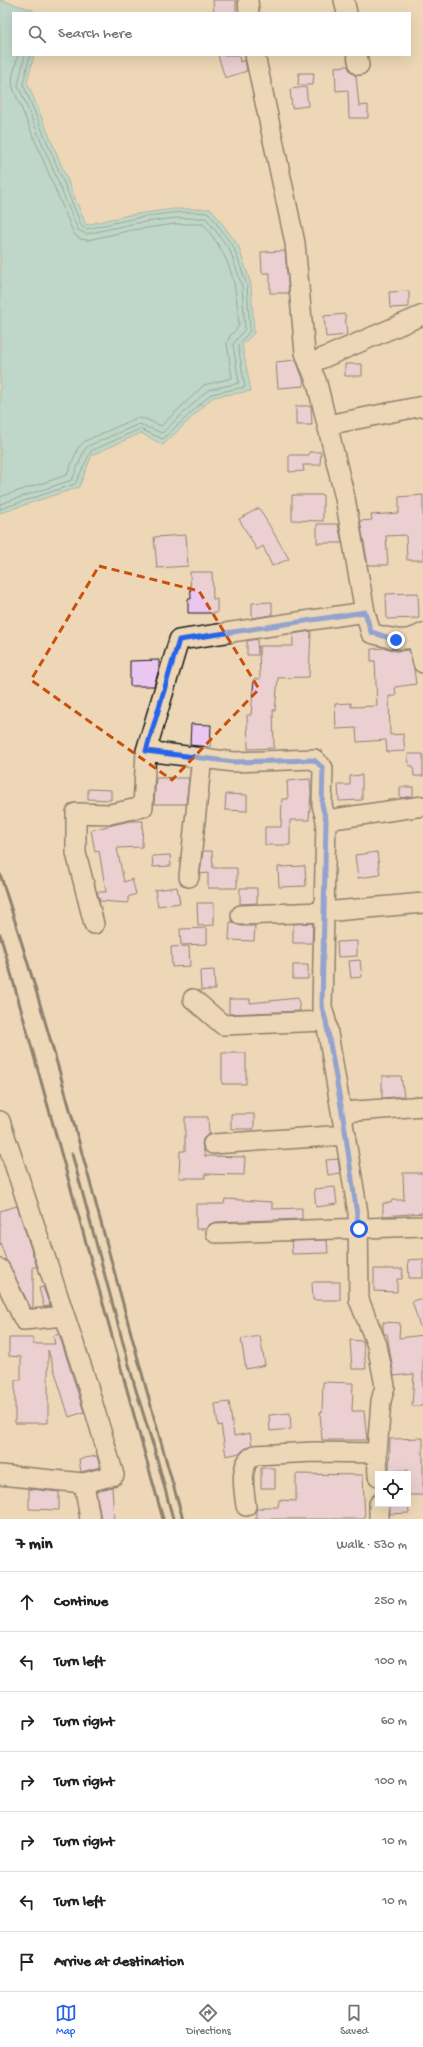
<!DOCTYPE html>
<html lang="en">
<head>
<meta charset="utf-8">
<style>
  :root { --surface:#fff; --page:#f6f6f6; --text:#202124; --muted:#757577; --line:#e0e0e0; --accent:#2563eb }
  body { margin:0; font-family:"Gochi Hand",sans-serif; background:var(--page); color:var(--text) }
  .controls { position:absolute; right:12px; bottom:12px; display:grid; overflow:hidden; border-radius:0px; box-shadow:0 4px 16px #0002 }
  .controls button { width:36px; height:36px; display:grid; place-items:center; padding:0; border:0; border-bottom:1px solid var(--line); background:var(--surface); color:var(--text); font:20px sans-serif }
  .stop { position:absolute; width:12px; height:12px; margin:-9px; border:3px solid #2563eb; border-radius:50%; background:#fff }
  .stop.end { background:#2563eb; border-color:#fff; box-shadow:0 1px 4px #0008 }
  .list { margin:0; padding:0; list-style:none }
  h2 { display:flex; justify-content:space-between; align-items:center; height:52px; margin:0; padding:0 16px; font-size:17px }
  h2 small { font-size:13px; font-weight:400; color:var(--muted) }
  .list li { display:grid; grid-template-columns:26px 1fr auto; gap:12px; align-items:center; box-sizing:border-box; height:60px; padding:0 16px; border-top:1px solid var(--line) }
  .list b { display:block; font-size:15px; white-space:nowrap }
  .list em { font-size:13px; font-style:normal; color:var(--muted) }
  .icon { flex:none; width:22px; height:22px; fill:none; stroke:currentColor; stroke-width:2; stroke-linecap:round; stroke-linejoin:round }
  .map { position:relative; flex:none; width:423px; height:1519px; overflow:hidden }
  .search { position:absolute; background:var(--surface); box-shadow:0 4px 16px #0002; left:12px; right:12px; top:12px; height:44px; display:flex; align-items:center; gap:10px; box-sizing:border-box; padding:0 14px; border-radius:0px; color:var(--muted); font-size:15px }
  .sheet { height:472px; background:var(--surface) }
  nav { display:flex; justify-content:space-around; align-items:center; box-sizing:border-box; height:56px; border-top:1px solid var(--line); background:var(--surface); font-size:11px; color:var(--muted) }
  nav a { display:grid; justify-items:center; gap:2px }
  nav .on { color:var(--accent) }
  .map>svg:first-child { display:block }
  .water { fill:#86d7de; stroke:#5c8c90 }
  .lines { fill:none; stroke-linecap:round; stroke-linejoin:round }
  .shore { stroke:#46676a; stroke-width:1 }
  .building { fill:#ebc6f1; stroke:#1c1c1c }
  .minor-casing { stroke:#1c1c1c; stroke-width:22 }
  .minor { stroke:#edd7b6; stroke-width:19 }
  .rail { stroke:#1c1c1c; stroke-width:3 }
  .route { stroke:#2563eb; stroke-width:5 }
  .marked { fill:none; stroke:#c9500e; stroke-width:3; stroke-dasharray:8 5; stroke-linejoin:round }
</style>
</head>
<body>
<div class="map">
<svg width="423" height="1519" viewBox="0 0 423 1519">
  <rect width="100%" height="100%" fill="#edd7b6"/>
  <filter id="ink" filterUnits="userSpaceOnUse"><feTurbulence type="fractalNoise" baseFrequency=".025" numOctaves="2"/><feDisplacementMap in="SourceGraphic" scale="8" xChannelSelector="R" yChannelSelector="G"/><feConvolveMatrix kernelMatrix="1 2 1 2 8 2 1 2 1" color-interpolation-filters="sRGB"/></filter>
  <g filter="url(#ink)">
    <path class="water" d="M0,0L33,10L34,13H13V55H34L27,82L86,225L129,215L174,209H211L238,245L251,284L254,333L242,345L251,391L213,397L163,445L141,433L92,455L79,487L0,513Z"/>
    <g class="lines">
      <path class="shore" d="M0,497L67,475L78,448L85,441L137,418L146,419L161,426L204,385L232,378L227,343L230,336L239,326C236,282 232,259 203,224H175L132,230L88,240L80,239L74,234L13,88L12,79L18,55
        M0,504L72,480L84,451L88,446L139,424L162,433L208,390L239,383L233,344L245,329L242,286L230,250L206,218H175L131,224L87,234L78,230L18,85L25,55
        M0,509L75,484L91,451L140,429L163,439L211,394L245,387L238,345L250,331L247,285L234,248L209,213C168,209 127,220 87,229L82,227L23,84L30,55"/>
    </g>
    <path class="building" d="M213,0H236V13H214Z
      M218,55H239L240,62L245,60L247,71L225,78Z
      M348,66L351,72L356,76L359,106L368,105V118H349L348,90L336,91L335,67Z
      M299,73H314L313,85H298Z
      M306,87L308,106L292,108L290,89Z
      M285,251L289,293H270V273H262L261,252Z
      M409,291V307L390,308L389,292Z
      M345,314L347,335L326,337L324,316Z
      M296,360L303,379L304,386L278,388L276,362Z
      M345,364H362V376H345Z
      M296,406H311L312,425H296Z
      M309,452H321L320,465H303L304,471L289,472V455H309Z
      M292,495H323V521L292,520Z
      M423,495V560H407L406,535L386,536L388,565H368L360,521L372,520L371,515L399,513V497Z
      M259,508L289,559L272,566L263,546L257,550L239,519Z
      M317,524H338L342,543H317Z
      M186,535L188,566L157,568L154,537Z
      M190,572H212L213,599H217V613H188V599H191Z
      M418,593L419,618L387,619L386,594Z
      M272,602V615L252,618V603Z
      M311,631L309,677L278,678L275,711L273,710L274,748L248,749L247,715H251L254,679H260L259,646H293V634Z
      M257,639L258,655H247V641Z
      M386,648L397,651L409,650L414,669L416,684L395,687L396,696H389L390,735L403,734L405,751L387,752L386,740L357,742L356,728L336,729L335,704L351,703V707L377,706L375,661H371V649Z
      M159,660V669L154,686H130V661Z
      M191,724L211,725L210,747L190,745Z
      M408,754H423V776H414L413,766H409Z
      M362,775V800L339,801L338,785H350V776Z
      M156,778H189L186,804H154Z
      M310,779L311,793L309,820H290V845H265V827H281L282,799H288L287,781Z
      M400,787H413V796L400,798Z
      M88,789L111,790V800L88,799Z
      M226,794L247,795V811L225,810Z
      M130,821H143L142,847L117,848L124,882L132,879L136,894L128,897V903L100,901L97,892H106L99,851L95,852L91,830Z
      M203,851H212L213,868H237V888H208V873L200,874Z
      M377,852L380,875L358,878L355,855Z
      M170,855L171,866L153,867L152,856Z
      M305,866L306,886L279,887L278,867Z
      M177,887L180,903L158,906L155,890Z
      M240,888H257V903L240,904Z
      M197,903H214V925L198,926Z
      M230,922L241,926H255L254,941L229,940Z
      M313,923L312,943H293V924Z
      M207,928V944L181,945L180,929Z
      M357,941V956L338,957L337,942Z
      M189,946L190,966L172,967L171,947Z
      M360,960L362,977L351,978L349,961Z
      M293,965H308V979H293Z
      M214,970L215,990H201L200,971Z
      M298,998L300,1011L229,1014V999H250V1003Z
      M222,1053H246V1084H222Z
      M382,1076H401L404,1096L382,1098Z
      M231,1114H254V1129H231Z
      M185,1117H208L209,1134L203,1139L202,1144L205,1156L245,1157L244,1175L205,1174V1178H179L180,1151H185Z
      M338,1159L340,1173L328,1175L326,1160Z
      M403,1173H423V1213L383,1216V1203H391L392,1200H404Z
      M335,1187L337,1204L316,1207L314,1189Z
      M225,1199L272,1202V1209L302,1208V1219L216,1222L210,1224L206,1229H196V1204H224Z
      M17,1206L37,1267H33V1308H31L6,1260L0,1242V1211Z
      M327,1240L328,1253L292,1254L291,1241Z
      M423,1259V1278H409L408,1260Z
      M374,1269H403L402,1279H397V1292L374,1291Z
      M312,1282H340V1300H313Z
      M43,1287L50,1306L44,1307L39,1288Z
      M423,1298V1327H420L412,1301Z
      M383,1322L400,1323L399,1338L423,1335V1406H412L414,1374L394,1376L387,1334H384L383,1329Z
      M59,1334L84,1412L69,1417L48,1350V1423H15V1380H21V1357L9,1356V1338H33V1344H55L53,1336Z
      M260,1336L265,1365L246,1369L241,1339Z
      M350,1340L363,1341L366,1369H352Z
      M323,1382L353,1383L352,1411H364L367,1440H322L320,1412H322Z
      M229,1402L234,1436L250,1433L252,1445L240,1453L226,1456L221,1425L218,1426L215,1404Z
      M290,1413L291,1429L270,1431L269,1415Z
      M423,1438V1495H408V1470L389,1471L390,1439Z
      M97,1456L100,1467L81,1472L79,1459Z
      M261,1468H275V1488H261Z
      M296,1474L363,1475L365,1519H256V1509H262V1507H278L279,1500L296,1501Z
      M112,1487L114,1519H101L96,1491Z
      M29,1489L59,1492V1510L29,1509Z
      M390,1504H408L409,1513L390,1514Z"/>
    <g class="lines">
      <defs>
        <path id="minor" d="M248,0L249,13
          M344,0L347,13
          M255,55L295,243L305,353L317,383L345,498L365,612L371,633C389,638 406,644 423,633
          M357,55L359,65
          M309,364L423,315
          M327,425L423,406
          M417,637L423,663
          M146,751L234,762L314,759L323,768L322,805L326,820L423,806
          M326,820L322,1007L326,1021L358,1213L359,1300L377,1345L385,1386L381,1401L377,1453L378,1476
          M189,877L202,757
          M241,915L324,912L423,903
          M94,924L76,853V813L110,814L143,807L146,751L179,640L365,612
          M193,999L223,1025L326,1021
          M343,1112L423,1106
          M0,1121L85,1377L114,1475L84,1483L0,1475
          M213,1144L346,1135
          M216,1233L423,1226
          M0,1269L24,1320L64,1316
          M84,1483L90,1519
          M379,1504V1519
          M246,1506C244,1490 238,1463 255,1455L314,1452L377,1453"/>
      </defs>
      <use href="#minor" class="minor-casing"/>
      <use href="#minor" class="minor"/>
      <path class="rail" d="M0,874C69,1087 120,1304 183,1519
        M0,934L163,1519
        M72,1154L135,1387L153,1445
        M152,1440L173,1519"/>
    </g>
  </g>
  <g class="lines" filter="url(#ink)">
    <path class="route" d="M359,1229L344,1123L326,1021L322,1007L326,820L322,805L323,768L314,760L234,762L146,751L179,640L365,612L371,632L396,640"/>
  </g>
  <path d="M0 0H423V1519H0ZM99,566L199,591L259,689L172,780L31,680Z" fill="#edd7b6" fill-opacity=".55" fill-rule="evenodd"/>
  <path class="marked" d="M99,566L199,591L259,689L172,780L31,680Z"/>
</svg>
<div class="controls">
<button><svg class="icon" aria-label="locate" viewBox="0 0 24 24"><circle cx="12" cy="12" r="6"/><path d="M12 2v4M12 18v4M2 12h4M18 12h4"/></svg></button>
</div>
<div class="stop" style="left:359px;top:1229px"></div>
<div class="stop end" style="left:396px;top:640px"></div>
<div class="search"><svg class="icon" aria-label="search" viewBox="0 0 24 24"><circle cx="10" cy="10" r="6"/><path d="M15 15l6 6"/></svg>Search here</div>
</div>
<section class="sheet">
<h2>7 min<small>Walk · 530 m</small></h2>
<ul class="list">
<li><svg class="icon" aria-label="ahead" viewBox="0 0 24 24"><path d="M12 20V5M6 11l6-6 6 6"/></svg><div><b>Continue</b></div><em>250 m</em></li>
<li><svg class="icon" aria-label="left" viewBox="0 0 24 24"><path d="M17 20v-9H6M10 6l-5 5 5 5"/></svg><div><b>Turn left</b></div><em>100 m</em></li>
<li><svg class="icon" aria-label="right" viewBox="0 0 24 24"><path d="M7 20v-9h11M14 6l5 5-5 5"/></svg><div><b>Turn right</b></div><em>60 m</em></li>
<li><svg class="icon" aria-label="right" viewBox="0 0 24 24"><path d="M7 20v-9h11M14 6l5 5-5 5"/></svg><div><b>Turn right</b></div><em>100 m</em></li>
<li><svg class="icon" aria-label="right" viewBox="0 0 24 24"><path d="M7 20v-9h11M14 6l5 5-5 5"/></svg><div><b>Turn right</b></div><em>10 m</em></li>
<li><svg class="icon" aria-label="left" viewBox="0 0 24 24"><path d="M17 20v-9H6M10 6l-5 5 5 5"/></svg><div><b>Turn left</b></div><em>10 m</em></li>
<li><svg class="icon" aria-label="arrive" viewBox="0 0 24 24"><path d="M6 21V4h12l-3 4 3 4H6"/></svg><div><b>Arrive at destination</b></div></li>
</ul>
</section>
<nav>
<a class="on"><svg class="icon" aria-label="map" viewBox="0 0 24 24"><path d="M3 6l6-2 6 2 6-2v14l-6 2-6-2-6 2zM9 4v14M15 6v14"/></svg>Map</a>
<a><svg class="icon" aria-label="directions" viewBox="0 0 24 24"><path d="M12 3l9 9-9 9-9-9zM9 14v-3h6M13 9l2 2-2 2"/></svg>Directions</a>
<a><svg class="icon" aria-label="saved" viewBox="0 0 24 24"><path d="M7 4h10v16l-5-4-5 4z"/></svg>Saved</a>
</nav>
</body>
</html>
